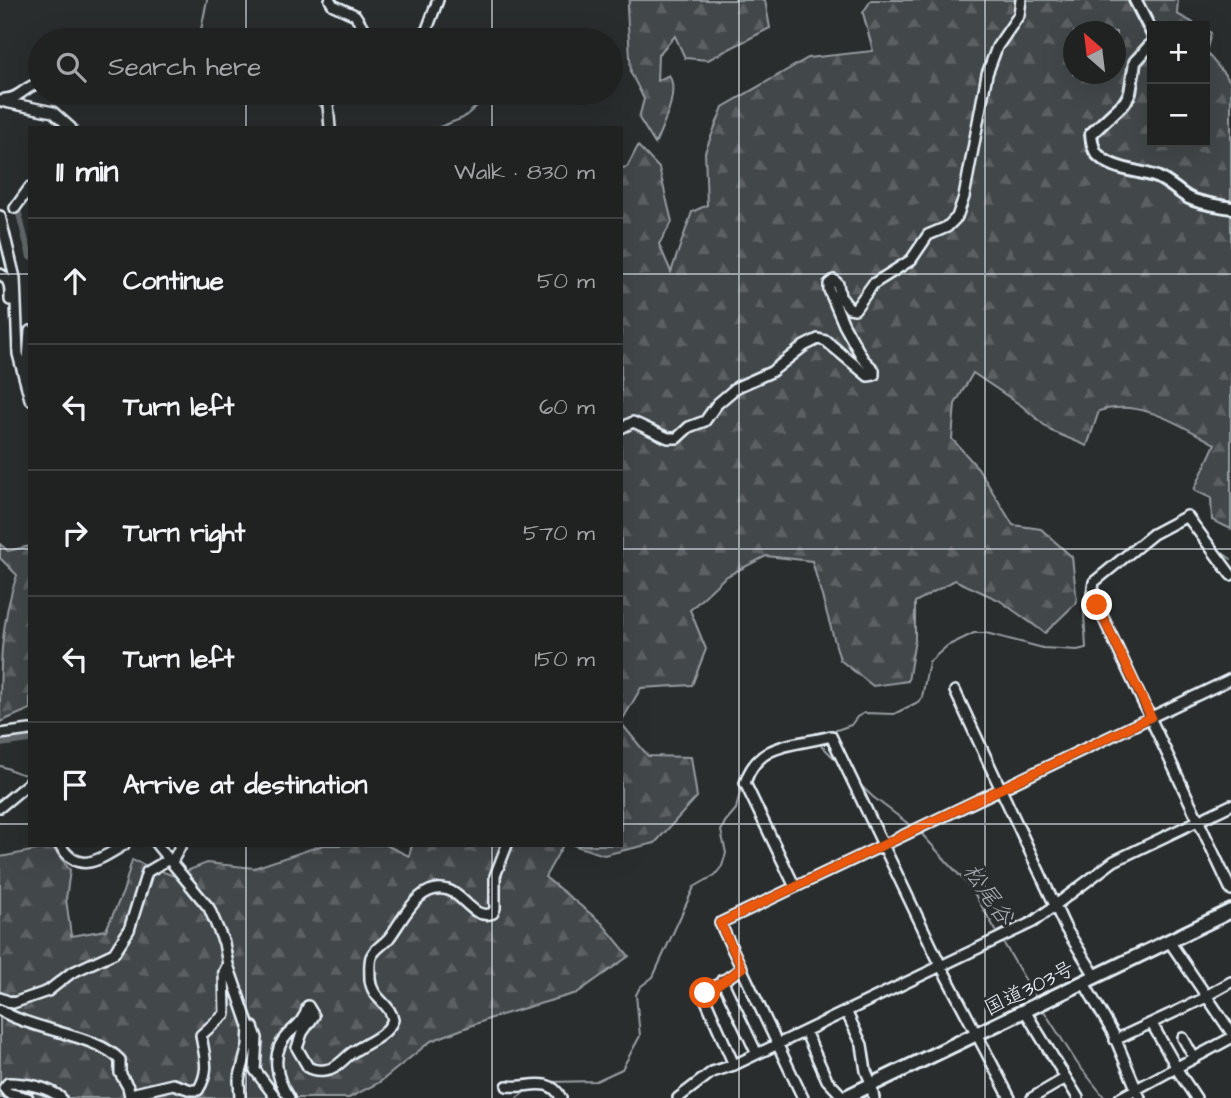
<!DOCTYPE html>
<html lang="en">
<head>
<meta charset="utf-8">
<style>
  :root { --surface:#202222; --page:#282a2a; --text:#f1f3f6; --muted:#a2a4a5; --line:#3d3f40 }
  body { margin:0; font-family:"Architects Daughter","Klee One",sans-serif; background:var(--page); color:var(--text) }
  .controls { position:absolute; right:21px; top:21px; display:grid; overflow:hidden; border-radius:0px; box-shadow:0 7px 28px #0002 }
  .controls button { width:63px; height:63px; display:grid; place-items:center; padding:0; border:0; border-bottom:2px solid var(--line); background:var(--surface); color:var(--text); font:35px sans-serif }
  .compass { position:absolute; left:1063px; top:21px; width:63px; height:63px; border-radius:50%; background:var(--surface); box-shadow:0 7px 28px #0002; rotate:332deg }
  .stop { position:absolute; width:21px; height:21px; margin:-16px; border:5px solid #ea580c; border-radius:50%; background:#fff }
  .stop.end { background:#ea580c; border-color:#fff; box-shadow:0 2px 7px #0008 }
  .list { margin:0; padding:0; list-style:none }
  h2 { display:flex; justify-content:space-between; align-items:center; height:91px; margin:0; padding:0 28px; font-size:30px }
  h2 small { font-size:23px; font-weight:400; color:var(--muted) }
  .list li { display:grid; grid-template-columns:46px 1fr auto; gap:21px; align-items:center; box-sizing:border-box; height:126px; padding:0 28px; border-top:2px solid var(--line) }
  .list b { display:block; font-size:26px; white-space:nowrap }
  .list em { font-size:23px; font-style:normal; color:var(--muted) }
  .icon { flex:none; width:38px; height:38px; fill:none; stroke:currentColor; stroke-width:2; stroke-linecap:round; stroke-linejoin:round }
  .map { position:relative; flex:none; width:1231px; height:1098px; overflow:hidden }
  .search { position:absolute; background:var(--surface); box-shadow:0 7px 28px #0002; left:28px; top:28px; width:595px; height:77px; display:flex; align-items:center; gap:18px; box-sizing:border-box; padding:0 24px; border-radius:38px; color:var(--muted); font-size:26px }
  .panel { position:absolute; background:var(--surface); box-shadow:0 7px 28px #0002; left:28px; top:126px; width:595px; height:721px; border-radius:0px }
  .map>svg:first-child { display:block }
  .forest { fill:url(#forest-firs); stroke:#959ca0; stroke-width:2; fill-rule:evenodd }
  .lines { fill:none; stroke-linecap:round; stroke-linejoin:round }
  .stream { stroke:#989fa3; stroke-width:2 }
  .canal { stroke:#63686b; stroke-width:6 }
  .minor-casing { stroke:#e8f1f8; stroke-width:14 }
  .major-casing { stroke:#e8f1f8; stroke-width:16 }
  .highway-casing { stroke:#e8f1f8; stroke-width:18 }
  .minor { stroke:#2a2d2e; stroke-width:9 }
  .major { stroke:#2a2d2e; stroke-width:10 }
  .highway { stroke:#2a2d2e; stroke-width:12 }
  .route { stroke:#ea580c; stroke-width:9 }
  .grid { fill:none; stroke:#e8f1f8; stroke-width:2; stroke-opacity:0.55 }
  .labels { text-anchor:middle; stroke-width:6; stroke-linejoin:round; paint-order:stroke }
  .street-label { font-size:21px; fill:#e8f1f8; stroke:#2a2d2e }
  .water-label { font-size:23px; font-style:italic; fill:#acb3b9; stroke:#2a2d2e }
</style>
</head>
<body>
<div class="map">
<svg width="1231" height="1098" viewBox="0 0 1231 1098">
  <defs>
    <pattern id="forest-firs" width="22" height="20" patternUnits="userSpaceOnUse" patternTransform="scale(1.75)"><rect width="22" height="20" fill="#424648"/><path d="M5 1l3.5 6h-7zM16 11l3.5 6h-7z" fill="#5d6163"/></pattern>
  </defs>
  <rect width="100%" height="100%" fill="#2a2d2e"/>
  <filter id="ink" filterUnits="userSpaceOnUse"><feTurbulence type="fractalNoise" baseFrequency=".0143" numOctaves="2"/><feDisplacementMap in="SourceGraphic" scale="14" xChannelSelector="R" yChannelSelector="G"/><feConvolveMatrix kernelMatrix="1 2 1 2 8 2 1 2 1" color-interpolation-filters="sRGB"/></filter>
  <g filter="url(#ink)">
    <path class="forest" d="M630,0H765L770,28L708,60L685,58L675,36L658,55L657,81L669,75C680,94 662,126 655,144L639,118L644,99L631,73L627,9Z
      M871,0H1178L1177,14L1199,26H1152V142H1205V29L1211,33L1206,52L1231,82V529L1212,520L1211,498L1194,490L1215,444C1180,425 1140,398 1099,411L1087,446L1051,431L1022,406L973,373L955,404L952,439L978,468L1013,525L1041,529L1072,557L1077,602L1045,633L999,600L955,580L915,602V640L908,681L873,686L840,660L812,561L766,556L725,577L690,610L706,649L692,685L641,688L621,722V168L627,167L638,146L659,168L672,222L659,244L671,272L692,212L707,205L705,152L723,107L808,58L873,51L863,13ZM1074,32H1116V74H1074Z
      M0,544L8,551L30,546V709L0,722C0,672 0,622 17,575L0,558Z
      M621,723L648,756L691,757L697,797L655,843L604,855L573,845H621Z
      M323,845H386L409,856L412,845H563L545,877L602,923L629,956L577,993L494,1017L431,1041L380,1082L349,1098H0V857L52,847L70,870L66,899L71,936L106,930L123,892L132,860L174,876L207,863L254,868Z"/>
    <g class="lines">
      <path class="stream" d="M199,40L207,0
        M310,93L323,109L325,128
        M437,128L463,118L484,100
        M1217,549L1231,559
        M831,732L851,725L857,717L864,713L894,714L918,702L922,697L929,662L947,646L974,633H986L1043,648L1077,650L1086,648L1084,612L1089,587
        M819,743L840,764
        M0,766C10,768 20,776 30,775
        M856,781L873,797L914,828
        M919,831L971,888L998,934
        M1003,942L1036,998
        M1042,1008L1077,1063L1105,1098
        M548,1082L596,1081L622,1069L640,1036L636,995L640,987L653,977L694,887L715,875L722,866L726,853L721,831L725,822L736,809L742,784
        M517,1098L527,1090"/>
      <path class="canal" d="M18,210L30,257
        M0,744L30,740"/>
      <defs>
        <path id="minor" d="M330,0L333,5L355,15L371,40
          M423,40L438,0
          M327,93L330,128
          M5,99C20,99 26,85 40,83
          M0,101L53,112L71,128
          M15,208L30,187
          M0,216L15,278L18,354L30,399
          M0,274C11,280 10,289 10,300H16
          M27,374L30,331
          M621,428L633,422L668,438H677L689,427L705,421L717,404L737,387L771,372L804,346L818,339L826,341L868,376L874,375V370L863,359L844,325L829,290V284L834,280L838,284L840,296L849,308L855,309L873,284L911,260L928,235L947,227L957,217L964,197L987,74L997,47L1019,15L1021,0
          M1231,575L1187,516L1153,534L1094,582L1092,594L1231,890
          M955,691L1066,929L1096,977
          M0,734L30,730
          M0,807L30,782
          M60,845C79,876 100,859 124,845
          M157,845L209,908L224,943L228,965L249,1026L248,1046L239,1080L240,1098
          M172,862L181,845
          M795,887L745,783C758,741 795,746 831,736L941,966L1010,1098
          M1169,941L1231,1032
          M742,968L705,993L704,996L734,1065L1033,922L1114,861L1231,805
          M722,980L757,1054
          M1084,983L1113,1033L1140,1098
          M1206,996L1231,982
          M0,998L13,1003L48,991L71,973L114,953L129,930L147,872L169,859
          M0,1010C31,1030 98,1035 120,1060V1073L128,1087L130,1096
          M846,1011L862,1045L866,1071L872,1085
          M1025,1011L1078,1098
          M1152,1024L1177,1068
          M249,1026L253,1027L257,1038L255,1070L276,1098
          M805,1031L827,1080L844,1098
          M1183,1038L1194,1058
          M1115,1040L1207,997
          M1176,1068L1196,1098
          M871,1085L874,1098
          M507,1086C527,1089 550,1075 561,1098
          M131,1094L173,1084L191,1090H198C211,1070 204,1056 201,1035L225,1014L224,972L227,966
          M28,1098L8,1093L4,1088L8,1083C25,1083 49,1087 61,1098
          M289,1098C276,1079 270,1052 288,1034C298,1025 305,1019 308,1006L314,1016L302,1033L297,1048L308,1067C313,1070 318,1071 325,1070C335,1069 341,1062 349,1055C363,1043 385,1039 393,1020C390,1002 372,1000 370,979C370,972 369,964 371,957C375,948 383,945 389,938C403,920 419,881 448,890C463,894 474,921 493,913L495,908V876L507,845
          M678,1098L712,1072L734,1065
          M803,1098L720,923L1231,679
          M1032,1098L1066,1078
          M1120,1098L1231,1038"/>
        <path id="major" d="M1135,0L1152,33
          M1152,43L1135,62L1130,93L1125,102L1091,134C1092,141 1092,148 1097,154C1111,170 1138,170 1157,177C1169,182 1178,192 1189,198C1201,204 1217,205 1231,208"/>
        <path id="highway" d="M844,1098L1231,911"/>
      </defs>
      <use href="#minor" class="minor-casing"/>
      <use href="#major" class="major-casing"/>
      <use href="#highway" class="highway-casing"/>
      <use href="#minor" class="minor"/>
      <use href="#major" class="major"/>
      <use href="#highway" class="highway"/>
    </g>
  </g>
  <g class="lines" filter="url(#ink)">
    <path class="route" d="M705,993L742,968L720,923L1151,717L1097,605"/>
  </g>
  <path class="grid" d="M246,0V40M492,0V40M739,0V1098M985,0V1098M246,93V128M492,93V128M0,274H30M621,274H1231M0,549H30M621,549H1231M0,824H30M621,824H1231M246,845V1098M492,845V1098"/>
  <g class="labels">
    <g class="street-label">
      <text transform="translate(1029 988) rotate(-26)" y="7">国道303号</text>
    </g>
    <g class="water-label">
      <text transform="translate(989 894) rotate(55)" y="8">松尾谷</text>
    </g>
  </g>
</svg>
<div class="controls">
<button>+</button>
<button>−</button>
</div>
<svg class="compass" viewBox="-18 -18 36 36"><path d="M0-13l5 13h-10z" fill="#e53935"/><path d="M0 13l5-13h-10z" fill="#a2a4a5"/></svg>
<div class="stop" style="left:705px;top:993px"></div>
<div class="stop end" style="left:1097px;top:605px"></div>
<div class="search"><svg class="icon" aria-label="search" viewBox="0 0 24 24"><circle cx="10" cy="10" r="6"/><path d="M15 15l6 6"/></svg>Search here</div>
<section class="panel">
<h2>11 min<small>Walk · 830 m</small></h2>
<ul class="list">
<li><svg class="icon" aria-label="ahead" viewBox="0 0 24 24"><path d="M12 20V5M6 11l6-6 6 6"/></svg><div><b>Continue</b></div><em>50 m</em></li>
<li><svg class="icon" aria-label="left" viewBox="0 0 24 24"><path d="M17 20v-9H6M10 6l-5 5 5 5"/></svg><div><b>Turn left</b></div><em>60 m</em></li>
<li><svg class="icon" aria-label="right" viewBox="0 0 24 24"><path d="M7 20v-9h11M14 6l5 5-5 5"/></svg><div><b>Turn right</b></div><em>570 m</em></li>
<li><svg class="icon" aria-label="left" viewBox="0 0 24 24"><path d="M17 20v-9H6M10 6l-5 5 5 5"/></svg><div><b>Turn left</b></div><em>150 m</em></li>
<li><svg class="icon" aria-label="arrive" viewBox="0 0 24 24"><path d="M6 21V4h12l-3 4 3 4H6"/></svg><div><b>Arrive at destination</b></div></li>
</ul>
</section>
</div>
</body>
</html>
